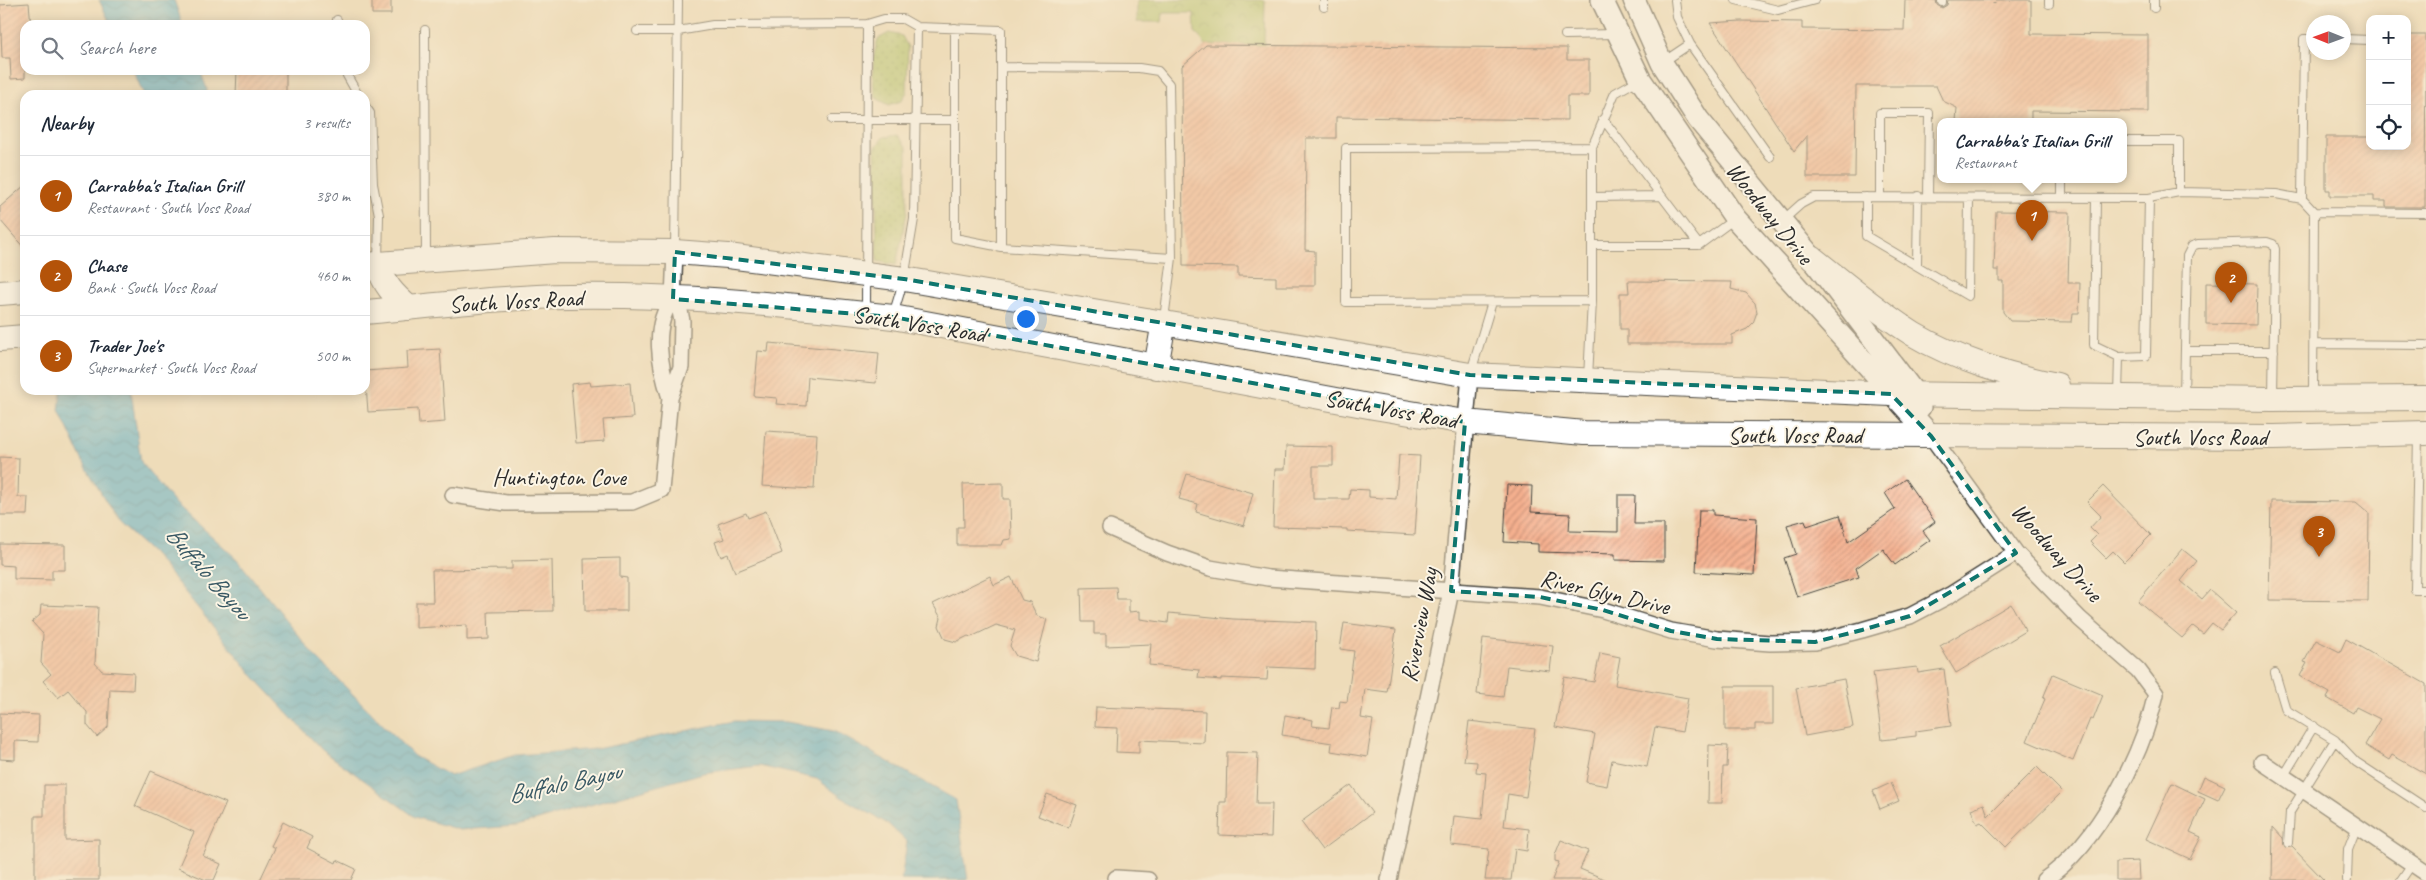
<!DOCTYPE html>
<html lang="en">
<head>
<meta charset="utf-8">
<style>
  :root { --surface:#fff; --page:#f6f6f7; --text:#1f2937; --muted:#747a83; --line:#e0e1e3; --accent:#b45309 }
  body { margin:0; font-family:Caveat,sans-serif; background:var(--page); color:var(--text) }
  .controls { position:absolute; right:15px; top:15px; display:grid; overflow:hidden; border-radius:10px; box-shadow:0 2px 12px #0003 }
  .controls button { width:45px; height:45px; display:grid; place-items:center; padding:0; border:0; border-bottom:1px solid var(--line); background:var(--surface); color:var(--text); font:25px sans-serif }
  .compass { position:absolute; left:2306px; top:15px; width:45px; height:45px; border-radius:50%; background:var(--surface); box-shadow:0 2px 12px #0003; rotate:271deg }
  .you { position:absolute; left:1025px; top:318px; width:18px; height:18px; margin:-12px; border:4px solid #fff; border-radius:50%; background:#1a73e8; box-shadow:0 0 0 8px #1a73e833 }
  .badge { display:grid; place-items:center; width:32px; height:32px; border-radius:50%; background:var(--accent); color:#fff; font-size:16px; font-weight:700 }
  .pin { position:absolute; translate:-50% -41px; filter:drop-shadow(0 1px 2px #0008) }
  .pin::after { content:''; position:absolute; top:26px; width:18px; height:15px; background:inherit; clip-path:polygon(0 0,100% 0,50% 100%) }
  .popup { position:absolute; left:1937px; top:118px; width:190px; height:65px; box-sizing:border-box; display:grid; place-content:center; border-radius:10px; background:var(--surface); filter:drop-shadow(0 1px 4px #0005); font-size:16px; white-space:nowrap; color:var(--muted) }
  .popup b { font-size:19px; color:var(--text) }
  .popup::after { content:''; position:absolute; left:50%; top:100%; margin-left:-10px; border:10px solid transparent; border-top-color:var(--surface) }
  .list { margin:0; padding:0; list-style:none }
  h2 { display:flex; justify-content:space-between; align-items:center; height:65px; margin:0; padding:0 20px; font-size:21px }
  h2 small { font-size:16px; font-weight:400; color:var(--muted) }
  .list li { display:grid; grid-template-columns:32px 1fr auto; gap:15px; align-items:center; box-sizing:border-box; height:80px; padding:0 20px; border-top:1px solid var(--line) }
  .list b { display:block; font-size:19px; white-space:nowrap }
  .list p { margin:0; font-size:16px; white-space:nowrap; color:var(--muted) }
  .list em { font-size:16px; font-style:normal; color:var(--muted) }
  .icon { flex:none; width:28px; height:28px; fill:none; stroke:currentColor; stroke-width:2; stroke-linecap:round; stroke-linejoin:round }
  .map { position:relative; flex:none; width:2426px; height:880px; overflow:hidden }
  .search { position:absolute; background:var(--surface); box-shadow:0 2px 12px #0003; left:20px; top:20px; width:350px; height:55px; display:flex; align-items:center; gap:12px; box-sizing:border-box; padding:0 18px; border-radius:15px; color:var(--muted); font-size:19px }
  .panel { position:absolute; background:var(--surface); box-shadow:0 2px 12px #0003; left:20px; top:90px; width:350px; height:305px; border-radius:15px }
  .map>svg:first-child { display:block }
  .park { fill:url(#park-crowns); stroke:#6c7649 }
  .garden { fill:url(#garden-dots); stroke:#6c7649 }
  .water { fill:url(#water-waves); stroke:#3e6c7d }
  .building { fill:url(#building-hatch) }
  .lines { fill:none; stroke-linecap:round; stroke-linejoin:round }
  .lane-casing { stroke:#484640; stroke-width:10 }
  .street-casing { stroke:#484640; stroke-width:18 }
  .secondary-casing { stroke:#484640; stroke-width:24 }
  .primary-casing { stroke:#484640; stroke-width:26 }
  .path { stroke:#484640; stroke-width:3; stroke-dasharray:1 4; stroke-linecap:butt }
  .lane { stroke:#fff; stroke-width:8 }
  .street { stroke:#fff; stroke-width:15 }
  .secondary { stroke:#fff; stroke-width:21 }
  .primary { stroke:#fff; stroke-width:24 }
  .marked { fill:none; stroke:#0f766e; stroke-width:4; stroke-dasharray:10 6; stroke-linejoin:round }
  .labels { text-anchor:middle; stroke-width:4; stroke-linejoin:round; paint-order:stroke }
  .street-label { font-size:24px; fill:#2b2b2b; stroke:#fcf5e5 }
  .water-label { font-size:25px; font-style:italic; fill:#385864; stroke:#fcf5e5 }
</style>
</head>
<body>
<div class="map">
<svg width="2426" height="880" viewBox="0 0 2426 880">
  <defs>
    <pattern id="park-crowns" width="20" height="18" patternUnits="userSpaceOnUse" patternTransform="scale(1.25)"><rect width="20" height="18" fill="#adc267"/><path d="M2 6a3 3 0 1 1 6 0M12 15a3 3 0 1 1 6 0" fill="none" stroke="#8d9e55"/></pattern>
    <pattern id="garden-dots" width="8" height="8" patternUnits="userSpaceOnUse" patternTransform="scale(1.25)"><rect width="8" height="8" fill="#adc267"/><path d="M2 2h.1M6 6h.1" fill="none" stroke="#8d9e55" stroke-width="1.8" stroke-linecap="round"/></pattern>
    <pattern id="water-waves" width="16" height="10" patternUnits="userSpaceOnUse" patternTransform="scale(1.25)"><rect width="16" height="10" fill="#51adcf"/><path d="M0 5q4-4 8 0t8 0" fill="none" stroke="#438da8"/></pattern>
    <pattern id="building-hatch" width="6" height="6" patternUnits="userSpaceOnUse" patternTransform="scale(1.25)"><rect width="6" height="6" fill="#f5b08f"/><path d="M-1 1l2-2M0 6l6-6M5 7l2-2" fill="none" stroke="#c78f75"/></pattern>
  </defs>
  <rect width="100%" height="100%" fill="#fcf5e5"/>
  <filter id="ink" filterUnits="userSpaceOnUse"><feTurbulence type="fractalNoise" baseFrequency=".02" numOctaves="2"/><feDisplacementMap in="SourceGraphic" scale="10" xChannelSelector="R" yChannelSelector="G"/><feConvolveMatrix kernelMatrix="1 2 1 2 8 2 1 2 1" color-interpolation-filters="sRGB"/></filter>
  <filter id="wash" filterUnits="userSpaceOnUse"><feTurbulence type="fractalNoise" baseFrequency=".0096" numOctaves="4" result="noise"/><feDisplacementMap in="SourceGraphic" scale="20" xChannelSelector="R" yChannelSelector="G"/><feGaussianBlur stdDeviation="1.12" result="paint"/><feColorMatrix in="noise" values="0 0 0 0 0 0 0 0 0 0 0 0 0 0 0 0 0 1.4 0 .05"/><feComposite in="paint" operator="in"/></filter>
  <g filter="url(#wash)">
    <rect width="100%" height="100%" fill="#eedcb9"/>
    <path class="park" d="M1137,0H1265L1264,45H1206L1195,32L1194,13H1163L1162,22H1137Z"/>
    <path class="garden" d="M889,33L902,36L908,47L907,92L901,101L889,105L876,98C871,81 872,56 878,39Z
      M897,135L907,147V213L896,265L877,261L875,148L883,137Z"/>
    <path class="water" d="M99,0H174L183,25H111Z
      M133,70H200L207,89V95H144Z
      M61,390H131L141,462L173,501L237,559L314,655L414,756L450,776L515,755L596,749L734,721L787,722L834,731L956,800L968,880H901L907,842L888,824L841,797L817,779L759,766L703,773L517,826L460,830L415,817L322,750L256,679L156,557L118,522L83,462L59,410Z"/>
    <g id="blocks">
      <path class="building" d="M372,0H391V14H372Z
        M1905,0H1936L1937,5L1942,8L1947,5L1948,0H2031V34L2148,35V112L2031,111V122H1956L1957,108L1943,101L1936,86H1856L1855,177H1807V135L1794,151L1710,23L1741,21L1802,22V29L1904,30Z
        M29,3L31,25H25V78L11,79L10,58H2L0,5Z
        M2407,35H2426L2425,207H2386V201H2374V196H2330V190H2326V137H2370V146H2407Z
        M1206,45L1567,48V60H1589V96H1567V120L1336,117V138H1306L1305,250L1315,251V286H1276V277L1238,276V267L1183,266L1182,66Z
        M237,70H286V95H236Z
        M25,185V249L0,220V207Z
        M1996,211L2070,212L2068,283H2080L2079,313H2073L2072,322L2010,321L2003,312V281H1999V270H1994Z
        M1628,281L1732,282L1731,289L1746,293L1755,303L1757,312L1753,323L1747,329L1732,335V344H1627V329H1620V293H1629Z
        M2206,283L2257,284L2256,325L2206,324Z
        M769,343L879,353L876,383L808,377L806,406L776,404L777,398L754,396L758,351L768,352Z
        M440,349L445,422L419,424L418,409L368,412L365,371L408,368L407,351Z
        M590,382L591,386L630,383L633,418L603,420L605,441L576,443L571,384Z
        M766,431L817,434L814,489L762,486Z
        M1286,446L1333,447V466H1313V499H1349L1350,489L1369,490V497L1396,499L1399,455L1420,456L1415,535L1347,531V529L1273,527L1275,469H1285Z
        M0,457L19,458L18,497H28L27,515H0Z
        M1187,474L1253,493L1244,526L1196,512L1198,504L1179,499Z
        M1905,479L1935,522L1923,531L1930,540L1895,565L1883,549L1856,568L1859,577L1797,597L1784,558L1796,554L1787,525L1805,520L1807,526L1840,515L1848,542L1895,509L1885,493Z
        M1003,483V499H1010L1011,539L1004,540L1002,545H957V527H964L963,484Z
        M1507,485L1532,486L1531,512L1570,514L1569,531L1618,532V495H1635L1634,524H1664V561L1615,560V554L1538,552V544L1504,542Z
        M2103,486L2151,535L2124,562L2113,551L2106,558L2090,542L2097,535L2090,528L2101,516L2087,502Z
        M2271,501L2356,502L2369,513L2368,601L2269,600Z
        M1699,510H1713V515L1757,518L1754,575L1696,572Z
        M766,511L782,553L735,572L728,554L721,557L715,542L724,539L718,524L746,513L748,518Z
        M0,544L65,545V570H52V580L14,579V566L0,565Z
        M2182,549L2197,561L2181,581L2202,599L2210,590L2236,613L2221,630L2212,623L2203,634L2193,626L2182,638L2138,601Z
        M620,558V577L627,578V611H585L584,559Z
        M552,560L553,611L488,612L489,639L467,640V625L416,628V602H433L432,570L512,569V561Z
        M990,576L994,585L1011,577L1022,600L1030,602L1037,616L1047,619L1036,662L1016,656L1010,646L1015,630L996,625L971,637L968,636L956,642L945,639L939,626L941,618L933,604Z
        M1116,587L1117,599H1129V612L1140,611V619L1168,623L1169,613L1233,619L1316,622L1315,669L1268,667L1267,680L1221,678V680L1198,678L1199,670L1149,665L1151,644L1106,646V634H1094V622H1082L1081,588Z
        M2011,604L2026,631L1956,673L1940,646Z
        M41,605L98,607L95,663L102,671L134,673L133,690L110,689L108,727L97,737L87,725V712L68,690L58,698L43,681L51,674L41,663L43,634L32,622L40,615Z
        M1344,623L1396,630L1387,692L1365,689L1361,718L1373,720L1367,757L1331,751L1332,743L1282,735L1285,715L1313,720L1312,726L1329,728L1332,707L1339,708L1340,701L1347,702L1354,651L1340,649Z
        M1483,638L1553,646L1550,671L1507,666L1503,697L1477,694Z
        M2346,639L2426,684V774L2392,755L2389,760L2365,745L2380,719L2356,707L2353,713L2327,698L2330,693L2300,676L2307,663L2304,662L2316,640L2340,652Z
        M1600,653L1620,657L1615,685L1688,698L1682,732L1655,727L1647,767L1612,760L1607,786L1586,782L1595,734L1555,727L1564,677L1594,682Z
        M1917,667L1918,673L1944,669L1951,726L1916,731V736L1882,740L1873,672Z
        M2053,674L2103,695L2093,720L2090,719L2073,761L2027,741L2045,699L2043,698Z
        M1844,679L1853,727L1805,736L1796,688Z
        M1725,686H1773V724H1755V730H1725Z
        M1096,707L1205,711L1204,743L1139,740V753L1116,752L1117,728L1095,727Z
        M0,713L39,715L38,742L15,741V760L0,759Z
        M1469,721L1535,729L1526,797L1508,794L1504,826L1529,829L1527,851L1515,849L1511,880H1485L1489,849L1451,845L1454,816L1482,819L1486,773L1476,772L1477,762L1464,761Z
        M1709,745L1728,746L1727,767H1723L1722,803H1708Z
        M1227,752L1258,753L1256,804H1272L1271,837L1219,835L1220,802H1226Z
        M2037,767L2062,792L2006,847L1981,822L1977,824L1971,809L1984,804L1988,816Z
        M151,771L226,803L203,856L221,864L214,880H206L178,868L194,832L135,806Z
        M2204,776L2225,786L2218,800L2198,791Z
        M1891,783L1899,801L1880,809L1873,791Z
        M2172,783L2205,799L2190,832L2201,837L2190,859L2146,839Z
        M44,785H65V840L99,839V880H35V816H44Z
        M1351,785L1372,813L1322,850L1301,822Z
        M1047,794L1077,805L1069,828L1038,816Z
        M283,822L312,837L307,848L336,863L337,860L356,869L351,880H260L275,848L271,846Z
        M2273,827L2283,838L2285,847H2292L2324,880H2272Z
        M1561,840L1588,851L1580,869L1607,880H1552L1559,862L1555,861V855Z
        M2138,861L2139,880H2116V862Z"/>
    </g>
  </g>
  <g filter="url(#ink)">
    <use href="#blocks" fill-opacity="0" stroke="#484640" stroke-width="1"/>
    <g class="lines">
      <defs>
        <path id="lane" d="M1675,0L1677,17L1690,44L1770,157
          M1736,0L1778,10L1815,0
          M1942,2V0
          M2049,4V0
          M1324,7V0
          M2154,8V0
          M336,25L337,20
          M955,28V238L1001,247L1172,258
          M425,30L426,258
          M637,31H678L713,25L867,24L884,19H903L917,27L1001,30V247
          M1565,35L1616,34
          M2344,39L2370,40
          M1663,62L1690,44
          M1001,67L1139,68L1158,71L1169,84L1172,258L1164,319
          M344,70L358,95
          M365,106L370,113L373,184L379,215L378,262
          M1603,119L1699,245
          M832,120H955
          M2123,141H2179V192
          M1592,147L1346,148V302L1592,301
          M1880,196V113H1929L1928,197
          M1592,197L1661,196
          M1866,197V236L1968,296L1969,198
          M2062,198V180
          M2096,198L2094,345L2119,357L2146,356L2149,198
          M2302,199L2304,39H2314
          M2314,212L2426,213
          M1782,221L1801,204L1814,197L2149,198L2179,192L2276,194L2302,199L2314,212L2313,396
          M1592,245H1699L1733,220
          M675,250L678,0
          M1917,265L1918,196
          M866,312L867,24
          M893,315L904,279L914,219L917,27
          M2314,344L2426,345
          M2185,351H2274
          M1471,372L1492,302
          M1588,378L1592,301V147L1615,93L1640,79
          M2118,395L2119,357
          M2184,395L2187,256L2192,246L2198,244L2267,242L2273,244L2275,249L2273,398
          M2418,435L2415,590H2426
          M2275,673L2286,710L2335,740L2356,762L2426,808
          M2283,777L2314,726
          M2288,843L2290,812L2335,740
          M2347,880L2348,849L2357,826
          M2401,880L2412,864"/>
        <path id="street" d="M670,398C660,367 651,326 673,299
          M1931,436L2016,553L2080,619L2138,670L2156,694C2142,756 2098,844 2044,880
          M453,495L506,503L632,502L661,490L670,398L681,367L682,321L680,311L673,299L675,252
          M1110,528L1167,553L1210,568L1268,578L1540,597L1603,610L1671,631L1717,639L1770,643L1815,642L1862,630L1910,616L1950,595L2016,553
          M2262,762L2426,873
          M1116,878L1148,880
          M1389,880L1451,591L1470,375"/>
        <path id="secondary" d="M1602,0L1640,79L1735,218L1931,436
          M1634,0L1662,63L1698,119L1812,258L1915,394L1920,407"/>
        <path id="primary" d="M1812,258C1844,283 1879,313 1913,334C1955,359 2010,376 2057,385
          M378,264C384,285 393,294 409,308
          M365,265L555,251L675,252L728,256L904,279L1470,375L1891,394L2273,399L2426,398
          M0,293L25,291
          M365,312C432,306 501,297 568,296C675,294 787,305 893,317L1374,407L1465,422L1584,433L2274,437L2426,433
          M0,339L25,337
          M1156,367L1164,322"/>
      </defs>
      <use href="#lane" class="lane-casing"/>
      <use href="#street" class="street-casing"/>
      <use href="#secondary" class="secondary-casing"/>
      <use href="#primary" class="primary-casing"/>
      <path class="path" d="M1994,4V0"/>
      <use href="#lane" class="lane"/>
      <use href="#street" class="street"/>
      <use href="#secondary" class="secondary"/>
      <use href="#primary" class="primary"/>
    </g>
  </g>
  <path d="M0 0H2426V880H0ZM675,252L904,279L1470,375L1891,394L1931,436L2016,553L1910,616L1862,630L1815,642L1717,639L1671,631L1603,610L1540,597L1451,591L1465,422L893,317L673,299Z" fill="#eedcb9" fill-opacity=".55" fill-rule="evenodd"/>
  <path class="marked" d="M675,252L904,279L1470,375L1891,394L1931,436L2016,553L1910,616L1862,630L1815,642L1717,639L1671,631L1603,610L1540,597L1451,591L1465,422L893,317L673,299Z"/>
  <g class="labels">
    <g class="street-label">
      <text transform="translate(1770 213) rotate(51)" y="8">Woodway Drive</text>
      <text transform="translate(516 301) rotate(-3)" y="8">South Voss Road</text>
      <text transform="translate(919 324) rotate(9)" y="8">South Voss Road</text>
      <text transform="translate(1391 409) rotate(10)" y="8">South Voss Road</text>
      <text x="1795" y="443">South Voss Road</text>
      <text x="2200" y="445">South Voss Road</text>
      <text x="559" y="485">Huntington Cove</text>
      <text transform="translate(2057 552) rotate(48)" y="8">Woodway Drive</text>
      <text transform="translate(1605 592) rotate(13)" y="8">River Glyn Drive</text>
      <text transform="translate(1419 625) rotate(-79)" y="8">Riverview Way</text>
    </g>
    <g class="water-label">
      <text transform="translate(209 572) rotate(49)" y="9">Buffalo Bayou</text>
      <text transform="translate(564 782) rotate(-12)" y="9">Buffalo Bayou</text>
    </g>
  </g>
</svg>
<div class="controls">
<button>+</button>
<button>−</button>
<button><svg class="icon" aria-label="locate" viewBox="0 0 24 24"><circle cx="12" cy="12" r="6"/><path d="M12 2v4M12 18v4M2 12h4M18 12h4"/></svg></button>
</div>
<svg class="compass" viewBox="-18 -18 36 36"><path d="M0-13l5 13h-10z" fill="#e53935"/><path d="M0 13l5-13h-10z" fill="#747a83"/></svg>
<div class="you"></div>
<div class="pin badge" style="left:2032px;top:241px">1</div>
<div class="popup"><b>Carrabba's Italian Grill</b>Restaurant</div>
<div class="pin badge" style="left:2231px;top:303px">2</div>
<div class="pin badge" style="left:2319px;top:557px">3</div>
<div class="search"><svg class="icon" aria-label="search" viewBox="0 0 24 24"><circle cx="10" cy="10" r="6"/><path d="M15 15l6 6"/></svg>Search here</div>
<section class="panel">
<h2>Nearby<small>3 results</small></h2>
<ul class="list">
<li><span class="badge">1</span><div><b>Carrabba's Italian Grill</b><p>Restaurant · South Voss Road</p></div><em>380 m</em></li>
<li><span class="badge">2</span><div><b>Chase</b><p>Bank · South Voss Road</p></div><em>460 m</em></li>
<li><span class="badge">3</span><div><b>Trader Joe's</b><p>Supermarket · South Voss Road</p></div><em>500 m</em></li>
</ul>
</section>
</div>
</body>
</html>
